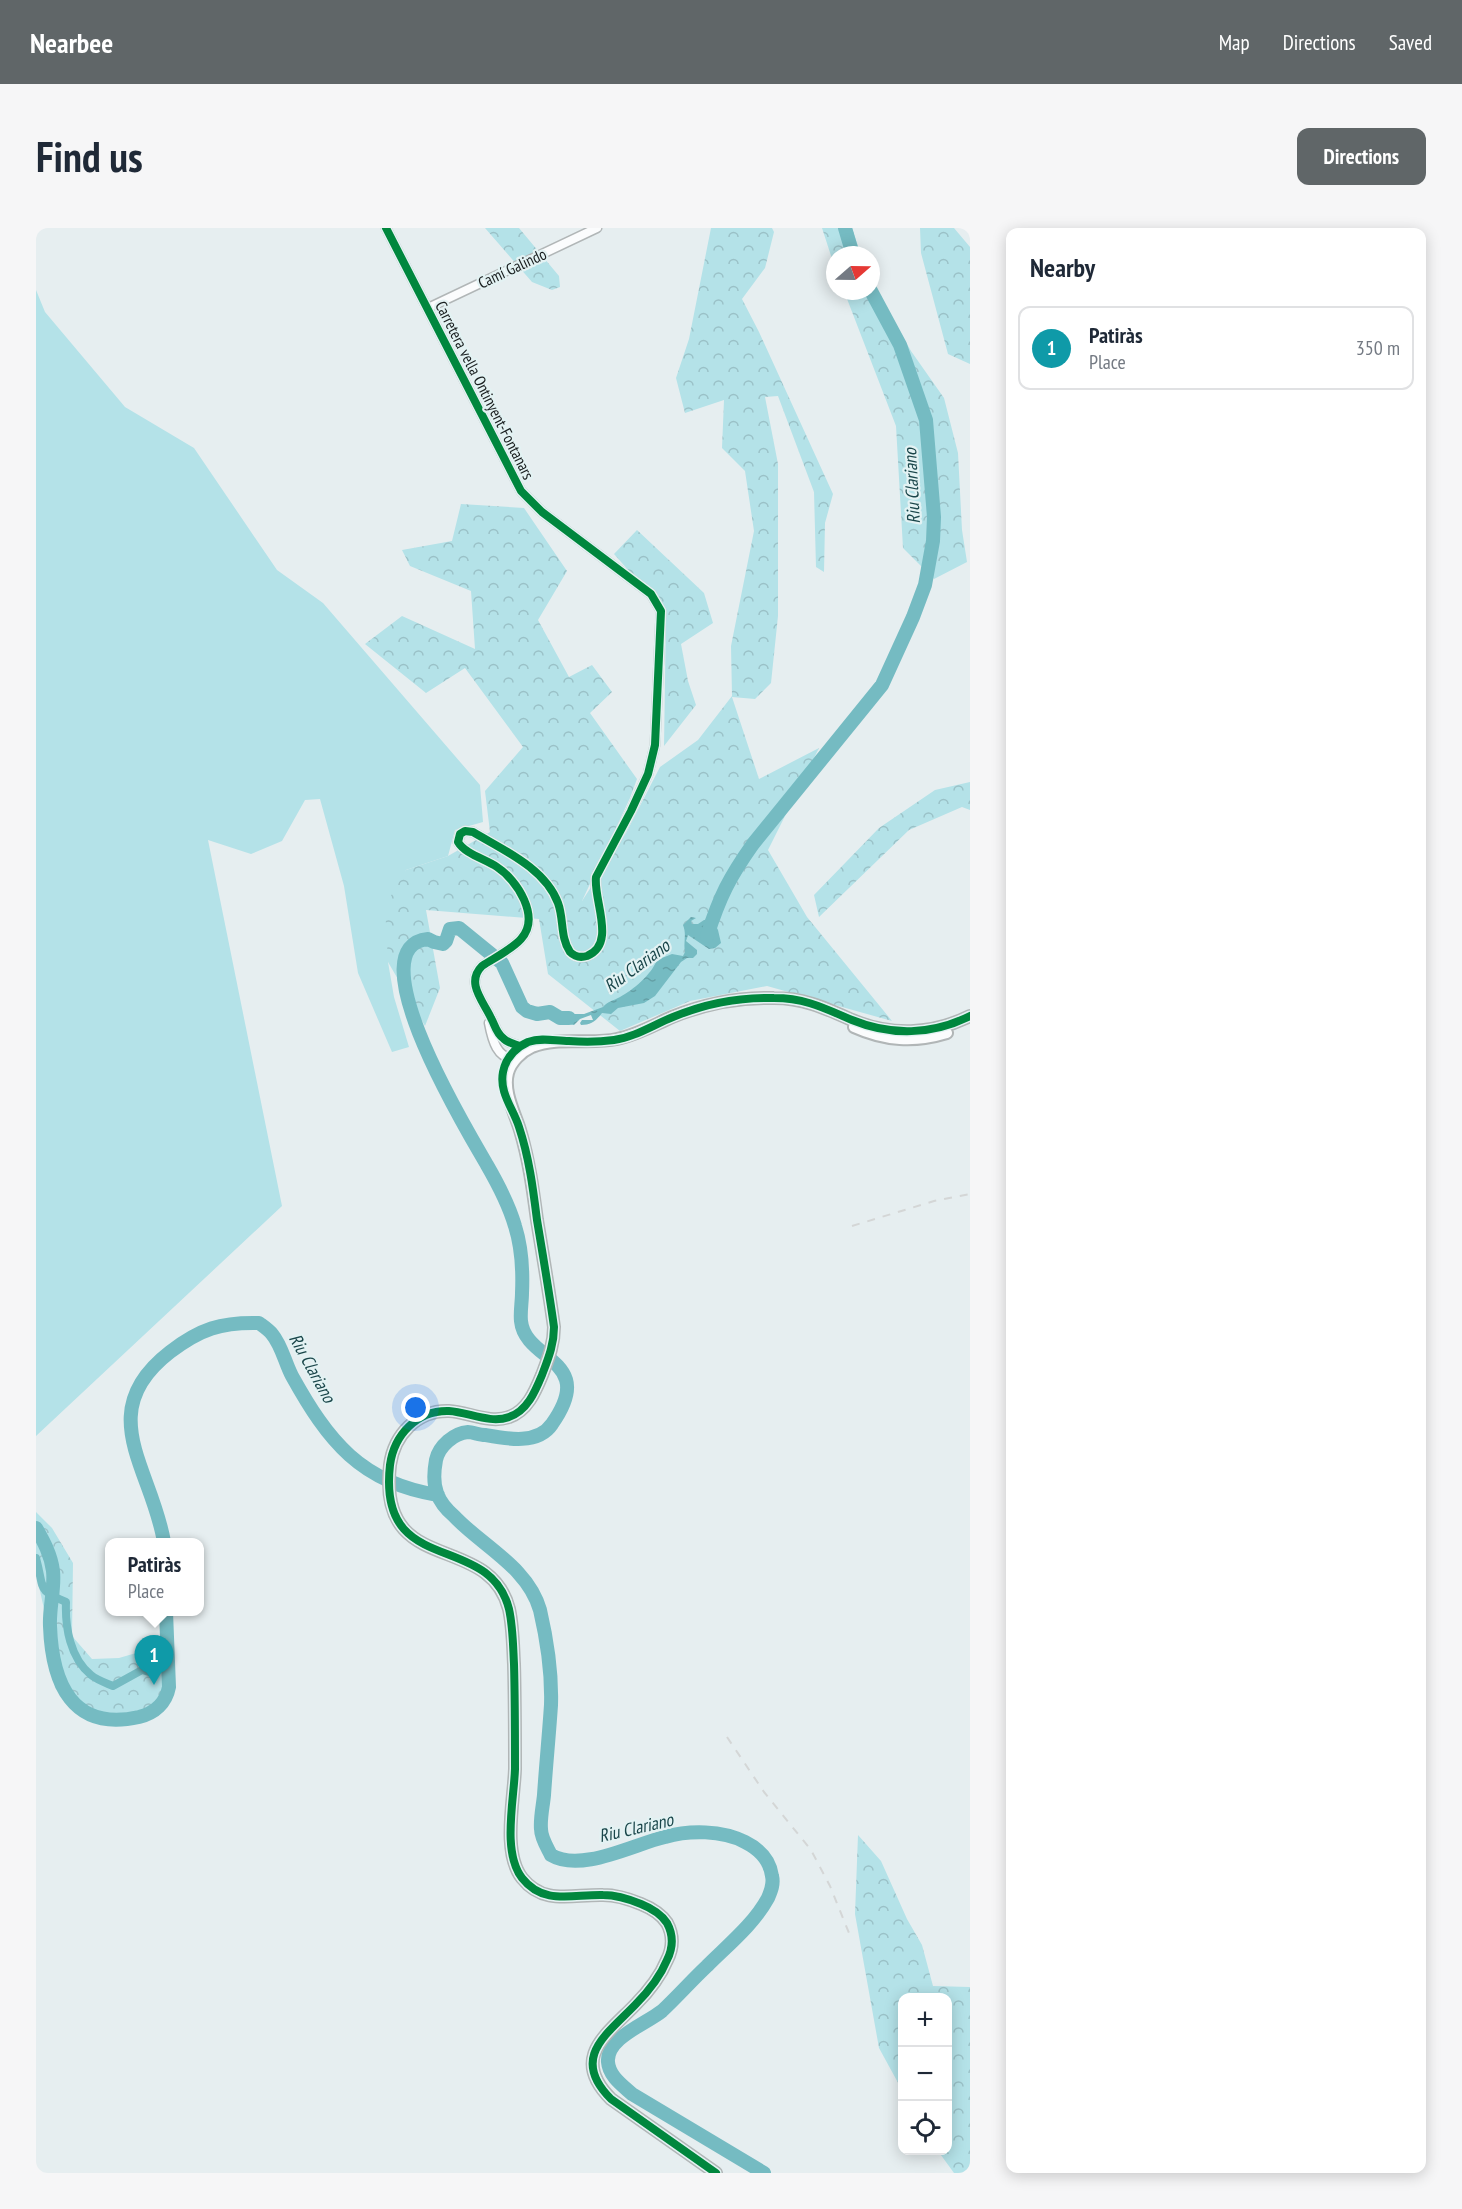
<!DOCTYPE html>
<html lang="en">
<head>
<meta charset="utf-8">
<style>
  :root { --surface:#fff; --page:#f6f6f7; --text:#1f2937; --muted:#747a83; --line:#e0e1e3; --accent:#606668 }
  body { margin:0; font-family:"PT Sans Narrow",sans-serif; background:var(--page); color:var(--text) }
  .controls { position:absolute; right:18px; bottom:18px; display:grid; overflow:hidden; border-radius:12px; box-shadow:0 3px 15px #0003 }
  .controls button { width:54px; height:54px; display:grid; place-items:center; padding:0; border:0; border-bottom:2px solid var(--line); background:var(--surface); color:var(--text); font:30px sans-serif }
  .compass { position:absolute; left:790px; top:18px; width:54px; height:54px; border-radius:50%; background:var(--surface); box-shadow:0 3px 15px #0003; rotate:70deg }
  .you { position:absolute; left:380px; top:1180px; width:21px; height:21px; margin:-15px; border:4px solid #fff; border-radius:50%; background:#1a73e8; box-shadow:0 0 0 9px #1a73e833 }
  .badge { display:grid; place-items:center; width:39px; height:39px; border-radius:50%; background:var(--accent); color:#fff; font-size:20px; font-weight:700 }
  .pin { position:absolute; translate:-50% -50px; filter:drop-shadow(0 2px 3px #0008) }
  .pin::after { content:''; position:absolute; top:32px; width:21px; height:18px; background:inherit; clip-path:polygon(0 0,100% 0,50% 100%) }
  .popup { position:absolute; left:69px; top:1310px; width:99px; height:78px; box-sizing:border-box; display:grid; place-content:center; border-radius:12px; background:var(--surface); filter:drop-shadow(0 2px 4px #0005); font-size:20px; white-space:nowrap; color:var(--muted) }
  .popup b { font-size:22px; color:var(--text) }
  .popup::after { content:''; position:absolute; left:50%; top:100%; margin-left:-12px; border:12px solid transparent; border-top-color:var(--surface) }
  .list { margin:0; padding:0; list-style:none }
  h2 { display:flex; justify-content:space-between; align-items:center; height:78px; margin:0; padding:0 24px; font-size:26px }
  h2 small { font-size:20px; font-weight:400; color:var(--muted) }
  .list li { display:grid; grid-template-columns:39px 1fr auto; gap:18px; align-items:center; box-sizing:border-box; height:84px; margin:0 12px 12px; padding:0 12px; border:2px solid var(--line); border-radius:12px }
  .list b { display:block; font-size:22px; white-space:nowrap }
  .list p { margin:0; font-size:20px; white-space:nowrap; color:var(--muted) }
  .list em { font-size:20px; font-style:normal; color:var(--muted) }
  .icon { flex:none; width:33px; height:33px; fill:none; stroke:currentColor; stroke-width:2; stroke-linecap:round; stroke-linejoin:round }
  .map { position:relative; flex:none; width:934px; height:1945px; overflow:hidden; border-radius:12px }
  header { display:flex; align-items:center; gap:36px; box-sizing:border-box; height:84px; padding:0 30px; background:var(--accent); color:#fff }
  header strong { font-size:28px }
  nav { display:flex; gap:33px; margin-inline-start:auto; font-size:21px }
  .intro { display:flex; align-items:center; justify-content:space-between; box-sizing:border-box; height:144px; padding:0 36px }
  h1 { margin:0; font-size:42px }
  .button { padding:15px 27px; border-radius:12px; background:var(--accent); color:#fff; font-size:21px; font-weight:700 }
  main { display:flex; gap:36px; padding:0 36px }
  aside { flex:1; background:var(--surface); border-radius:12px; box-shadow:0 3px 15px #0003 }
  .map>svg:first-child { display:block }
  .green { fill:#b4e2e8 }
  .forest { fill:url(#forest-crowns) }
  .water { fill:url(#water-ripples) }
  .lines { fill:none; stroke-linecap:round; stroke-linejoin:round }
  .canal { stroke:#75bbc2; stroke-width:8 }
  .river { stroke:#75bbc2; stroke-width:14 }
  .minor-casing { stroke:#b1b6b7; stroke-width:11 }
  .major-casing { stroke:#b1b6b7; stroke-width:14 }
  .minor { stroke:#fbfcfd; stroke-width:8 }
  .major { stroke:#fbfcfd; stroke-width:10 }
  .rail { stroke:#d4d6d6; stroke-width:2; stroke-dasharray:8 8; stroke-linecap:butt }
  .cycleway-casing { stroke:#e3f2f3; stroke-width:11 }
  .cycleway { stroke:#00873e; stroke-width:8 }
  .labels { text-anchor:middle; stroke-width:4.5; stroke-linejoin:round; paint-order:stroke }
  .street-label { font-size:16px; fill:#181d1e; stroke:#e3f2f3 }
  .water-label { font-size:18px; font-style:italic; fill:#1a464a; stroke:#e3f2f3 }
</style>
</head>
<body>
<header>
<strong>Nearbee</strong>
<nav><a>Map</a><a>Directions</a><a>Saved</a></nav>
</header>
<div class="intro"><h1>Find us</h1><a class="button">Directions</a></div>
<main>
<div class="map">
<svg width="934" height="1945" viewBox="0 0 934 1945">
  <defs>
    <pattern id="forest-crowns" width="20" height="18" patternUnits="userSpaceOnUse" patternTransform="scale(1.5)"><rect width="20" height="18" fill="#b4e2e8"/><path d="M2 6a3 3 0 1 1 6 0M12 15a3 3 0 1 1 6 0" fill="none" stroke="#9ac1c7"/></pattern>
    <pattern id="water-ripples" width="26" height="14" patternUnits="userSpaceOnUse" patternTransform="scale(1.5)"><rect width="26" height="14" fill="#75bbc2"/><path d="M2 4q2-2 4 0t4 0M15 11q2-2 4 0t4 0" fill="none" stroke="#64a0a6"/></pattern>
  </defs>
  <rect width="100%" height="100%" fill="#e6eef0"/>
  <path class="green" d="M0,62L9,84L89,179L158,220L241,342L287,375L444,557L447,594L419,602L412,628L370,642L352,734L358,769L373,819L356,824L322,745L308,658L284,571L269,572L246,613L215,626L172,612L246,978L0,1208Z"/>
  <path class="forest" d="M449,0H483L523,48L524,59L516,62L496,54Z
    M675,0H736L738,4L729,40L706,71L723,104L797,266L789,295L788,344L780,339L778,264L742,168L729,169L742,236V388L735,455L719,471L696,469L723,551L783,520L732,622L771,689L856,793L731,758L654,773L584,803L512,746L503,691L390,682L404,760L389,798L352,734L349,678L370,642L412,628L454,604L449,563L487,519L429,440L390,465L329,416L366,388L439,421L435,363L374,338L366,322L416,313L425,276L488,280L531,343L502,392L533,449L556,437L576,464L554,485L601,551L594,570L546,673L590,605L624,539L662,512L696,468L695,418L718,303L709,243L686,220L688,172L649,185L640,150L653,111Z
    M786,0H816L825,27H799V40Z
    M884,0H918L934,19V136L912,126L885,25Z
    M835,53L875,123L908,170L922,225L926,302L931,334L898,351L867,320L860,198L808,63H835Z
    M601,302L668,365L677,395L645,416L652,453L660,477L628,518L630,385L578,326Z
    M934,554V582L926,579L873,602L783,689L778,667L843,600L899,562Z
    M0,1284L16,1300L37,1335L36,1408L56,1431L83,1430L117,1420L138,1446L124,1485L73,1497L19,1460L8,1381L0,1345Z
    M822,1607L845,1633L871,1691L886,1717L897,1758L934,1759V1945H918L902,1923L912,1922V1770H866V1862L843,1820L819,1686Z"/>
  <path class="water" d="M655,689L660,690L655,693L656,696H662L668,692L676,691L682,702L685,715L679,720L673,721L652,707L650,713L661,722V726L657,730H651L645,734L619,768L608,775L582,780L575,786L566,785C560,793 555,797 545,797L544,795L546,792H557L555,787L544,791L538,797L533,796L534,794L531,792L523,793L517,785L520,784L527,789L532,786H548L567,779C572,773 577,773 584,769C597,762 615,747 621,732L636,726L647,728L649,724C647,714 651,707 647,697Z"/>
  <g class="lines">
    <path class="canal" d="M0,1330C9,1363 0,1361 30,1374C29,1399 34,1430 55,1447C61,1452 70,1455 77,1458L106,1442L113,1444"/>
    <path class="river" d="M809,0L817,27
      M671,708C684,668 693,650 717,616L846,457L877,389L889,357L897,313L898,289L890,192L864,117L835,63
      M533,790H524L514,784L501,786L491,783L486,779L466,735L423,700L414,701L410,713L407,716L398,714L392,711C318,718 434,907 451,937C462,956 473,977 479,998C486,1020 487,1043 486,1065C486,1074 484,1084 485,1093C489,1134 562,1131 516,1196C502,1217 471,1211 449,1207C443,1207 437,1204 432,1204C418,1205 403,1218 400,1232C398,1243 397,1255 401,1265C404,1274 411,1282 418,1288C446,1318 492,1339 504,1382C511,1412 516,1446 515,1477C513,1507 510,1537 508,1567C507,1578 504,1590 505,1601C505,1610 511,1619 515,1627C545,1645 598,1616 629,1609C653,1602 686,1602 709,1614C723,1621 734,1632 736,1648C738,1656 735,1663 732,1670C718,1696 692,1717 671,1738C656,1752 641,1769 626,1783C610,1796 570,1810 572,1834C573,1848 586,1857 596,1866L728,1945
      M0,1300C8,1314 15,1327 17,1343C19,1361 13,1380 14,1398C16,1455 36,1504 103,1489C119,1485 130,1475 133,1459L130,1384
      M128,1314C116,1241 56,1184 134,1124C164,1101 185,1094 223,1095C227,1098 233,1102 236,1106C246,1118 249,1135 256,1148C292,1213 325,1255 402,1267"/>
    <defs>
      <path id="minor" d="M350,0L485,263L506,284L615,366L625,383L619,517L612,546L595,583L560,649C557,672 581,716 551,728C544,730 539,729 534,724C524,709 528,691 522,675C509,640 467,622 437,604L429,603L424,606L422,614C429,626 449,631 461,639C481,652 505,689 485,711C475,722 458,730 446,738C429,755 448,774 455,790C459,797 460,805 467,810C471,815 479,816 484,818
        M392,80L561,0
        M453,795C456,811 461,833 481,830"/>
      <path id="major" d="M818,799C849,813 878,815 911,805
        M680,1945L575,1871C534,1830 570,1807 599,1777C612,1764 624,1749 631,1732C637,1720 638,1708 631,1695C625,1686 615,1680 605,1676C593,1671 580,1667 567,1667C537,1666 508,1678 486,1650C466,1624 478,1572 479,1541C479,1506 479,1471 478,1436C477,1418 477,1399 473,1381C453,1302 341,1351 354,1237C358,1207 381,1182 413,1183C432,1184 454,1196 473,1189C491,1183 499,1164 506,1147C512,1131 518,1117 518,1099C513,1063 507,1028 501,992C497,962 493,932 484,902C479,885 467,864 472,845C475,834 485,824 496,819C522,808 554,817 581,811C601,807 618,797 636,789C668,776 703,769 738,770C768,770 789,780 816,792C854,808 896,807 934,788"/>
    </defs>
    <use href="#minor" class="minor-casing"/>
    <use href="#major" class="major-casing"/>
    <use href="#minor" class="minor"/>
    <use href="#major" class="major"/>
    <path class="rail" d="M816,998L898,973L934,966
      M691,1509L728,1564L775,1622L794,1658L813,1705"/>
    <defs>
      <path id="cycleway" d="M350,0L485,263L506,284L615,366L625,383L619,517L612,546L595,583L560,649C557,672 581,716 551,728C544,730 539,729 534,724C524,709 528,691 522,675C509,640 467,622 437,604L429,603L424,606L422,614C429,626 449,631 461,639C481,652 505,689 485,711C475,722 458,730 446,738C429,755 448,774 455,790C459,797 460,805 467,810C471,815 479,816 484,818
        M680,1945L575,1871C534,1830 570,1807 599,1777C612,1764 624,1749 631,1732C637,1720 638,1708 631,1695C625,1686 615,1680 605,1676C593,1671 580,1667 567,1667C537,1666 508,1678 486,1650C466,1624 478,1572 479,1541C479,1506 479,1471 478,1436C477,1418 477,1399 473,1381C453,1302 341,1351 354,1237C358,1207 381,1182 413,1183C432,1184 454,1196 473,1189C491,1183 499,1164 506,1147C512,1131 518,1117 518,1099C513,1063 507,1028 501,992C497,960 493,929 483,899C477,880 463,865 467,844C470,829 479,820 492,814C506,809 519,813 533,813C547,814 563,814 578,812C599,809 617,797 637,789C668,776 704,769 738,770C769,770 788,780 816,792C855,808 896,807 934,788"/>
    </defs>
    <use href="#cycleway" class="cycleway-casing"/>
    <use href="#cycleway" class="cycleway"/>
  </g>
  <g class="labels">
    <g class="street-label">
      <text transform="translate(476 40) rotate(-25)" y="6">Camí Galindo</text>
      <text transform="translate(449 162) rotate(63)" y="6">Carretera vella Ontinyent-Fontanars</text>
    </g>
    <g class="water-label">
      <text transform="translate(876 258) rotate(-93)" y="6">Riu Clariano</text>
      <text transform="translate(601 738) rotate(-36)" y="6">Riu Clariano</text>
      <text transform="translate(276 1140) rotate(61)" y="6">Riu Clariano</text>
      <text transform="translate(600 1600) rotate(-13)" y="6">Riu Clariano</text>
    </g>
  </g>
</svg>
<div class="controls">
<button>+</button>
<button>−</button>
<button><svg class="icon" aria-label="locate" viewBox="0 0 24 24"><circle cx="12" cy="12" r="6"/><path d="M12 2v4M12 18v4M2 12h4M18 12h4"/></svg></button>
</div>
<svg class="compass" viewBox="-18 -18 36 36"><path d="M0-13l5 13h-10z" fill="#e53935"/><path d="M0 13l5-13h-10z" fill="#747a83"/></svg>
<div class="you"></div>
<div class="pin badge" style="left:118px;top:1457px;background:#0f9aa8">1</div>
<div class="popup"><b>Patiràs</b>Place</div>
</div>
<aside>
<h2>Nearby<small></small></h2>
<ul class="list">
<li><span class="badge" style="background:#0f9aa8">1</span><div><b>Patiràs</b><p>Place</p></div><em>350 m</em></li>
</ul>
</aside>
</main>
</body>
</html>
